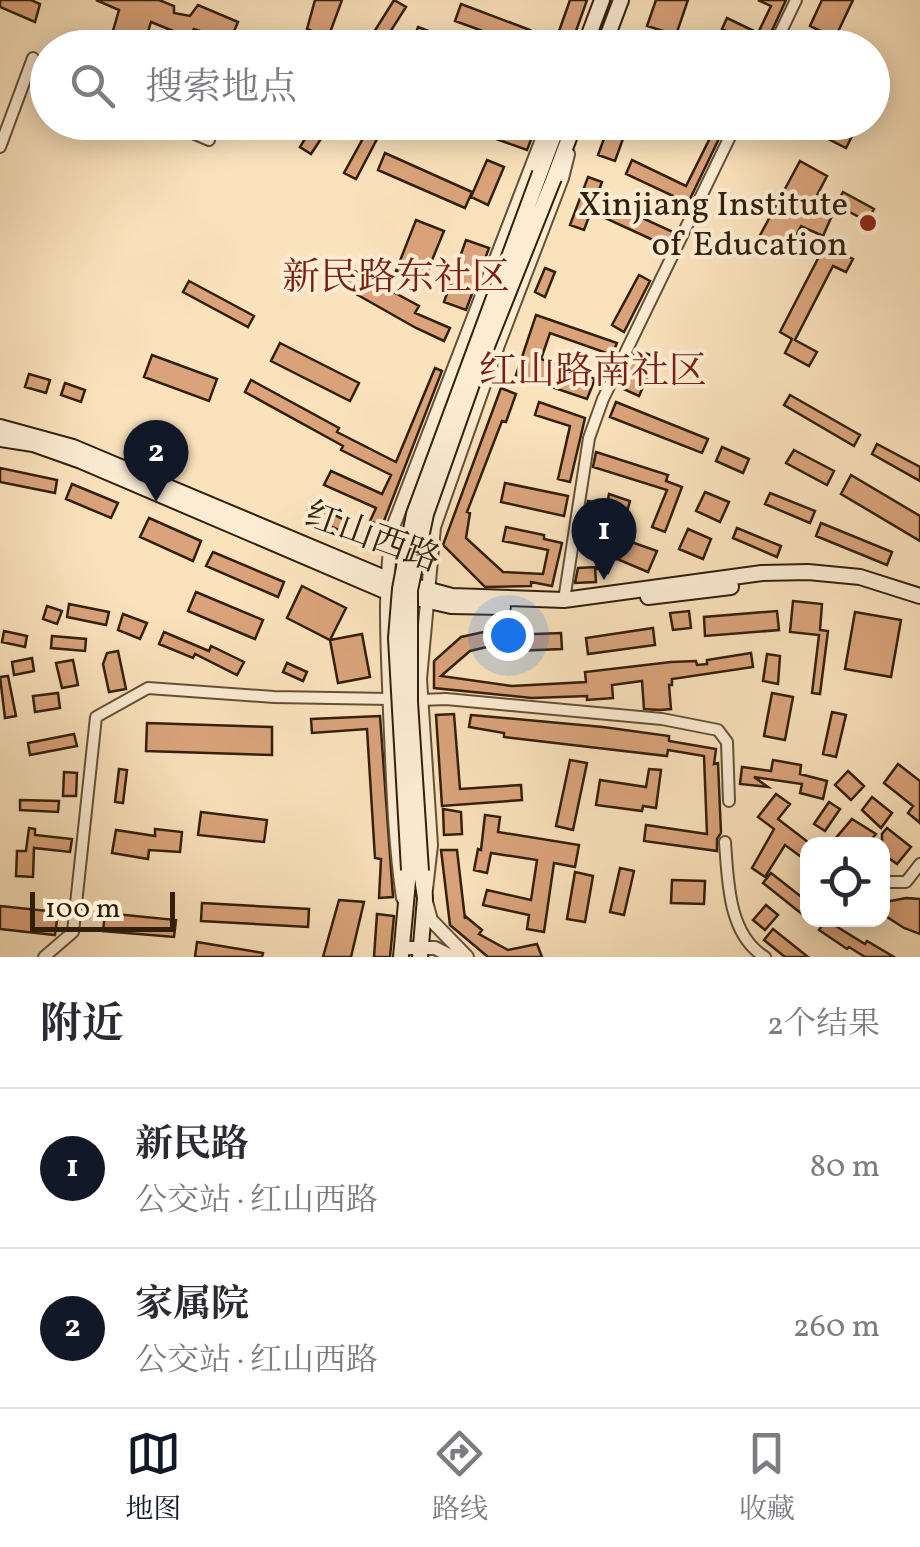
<!DOCTYPE html>
<html lang="zh">
<head>
<meta charset="utf-8">
<style>
  :root { --surface:#fff; --page:#f7f7f7; --text:#2b2b33; --muted:#7c7c81; --line:#e1e1e2; --accent:#111827 }
  body { margin:0; font-family:Vollkorn,"Noto Serif SC",serif; background:var(--page); color:var(--text) }
  .controls { position:absolute; right:30px; bottom:30px; display:grid; overflow:hidden; border-radius:20px; box-shadow:0 5px 25px #0003 }
  .controls button { width:90px; height:90px; display:grid; place-items:center; padding:0; border:0; border-bottom:2px solid var(--line); background:var(--surface); color:var(--text); font:50px sans-serif }
  .scale { position:absolute; left:30px; bottom:25px; width:145px; box-sizing:border-box; padding-left:10px; border:5px solid #321f0b; border-top:0; font-size:28px; line-height:35px; white-space:nowrap; color:#321f0b; -webkit-text-stroke:8px #fcecd3; paint-order:stroke }
  .you { position:absolute; left:508px; top:635px; width:35px; height:35px; margin:-25px; border:8px solid #fff; border-radius:50%; background:#1a73e8; box-shadow:0 0 0 15px #1a73e833 }
  .badge { display:grid; place-items:center; width:65px; height:65px; border-radius:50%; background:var(--accent); color:#fff; font-size:32px; font-weight:700 }
  .pin { position:absolute; translate:-50% -82px; filter:drop-shadow(0 2px 5px #0008) }
  .pin::after { content:''; position:absolute; top:52px; width:35px; height:30px; background:inherit; clip-path:polygon(0 0,100% 0,50% 100%) }
  .list { margin:0; padding:0; list-style:none }
  h2 { display:flex; justify-content:space-between; align-items:center; height:130px; margin:0; padding:0 40px; font-size:42px }
  h2 small { font-size:32px; font-weight:400; color:var(--muted) }
  .list li { display:grid; grid-template-columns:65px 1fr auto; gap:30px; align-items:center; box-sizing:border-box; height:160px; padding:0 40px; border-top:2px solid var(--line) }
  .list b { display:block; font-size:38px; white-space:nowrap }
  .list p { margin:0; font-size:32px; white-space:nowrap; color:var(--muted) }
  .list em { font-size:32px; font-style:normal; color:var(--muted) }
  .icon { flex:none; width:55px; height:55px; fill:none; stroke:currentColor; stroke-width:2; stroke-linecap:round; stroke-linejoin:round }
  .map { position:relative; flex:none; width:920px; height:957px; overflow:hidden }
  .search { position:absolute; background:var(--surface); box-shadow:0 5px 25px #0003; left:30px; right:30px; top:30px; height:110px; display:flex; align-items:center; gap:25px; box-sizing:border-box; padding:0 35px; border-radius:55px; color:var(--muted); font-size:38px }
  .sheet { height:450px; background:var(--surface) }
  nav { display:flex; justify-content:space-around; align-items:center; box-sizing:border-box; height:140px; border-top:2px solid var(--line); background:var(--surface); font-size:28px; color:var(--muted) }
  nav a { display:grid; justify-items:center; gap:5px }
  nav .on { color:var(--accent) }
  .map>svg:first-child { display:block }
  .building { fill:#daa37b; stroke:#321f0b; stroke-width:2.5 }
  .lines { fill:none; stroke-linecap:round; stroke-linejoin:round }
  .minor-casing { stroke:#645037; stroke-width:14 }
  .tertiary-casing { stroke:#645037; stroke-width:16 }
  .secondary-casing { stroke:#321f0b; stroke-width:18 }
  .minor { stroke:#fcecd3; stroke-width:10 }
  .tertiary { stroke:#fcecd3; stroke-width:12 }
  .secondary { stroke:#fcecd3; stroke-width:14 }
  .secondary-bridge-casing { stroke:#321f0b; stroke-width:18; stroke-linecap:butt }
  .secondary-bridge { stroke:#fcecd3; stroke-width:14 }
  .poi-dot { fill:#8f2418; stroke:#fcecd3; stroke-width:4 }
  .labels { text-anchor:middle; stroke-width:8; stroke-linejoin:round; paint-order:stroke }
  .poi-label { font-size:35px; fill:#321f0b; stroke:#fcecd3; text-anchor:end }
  .street-label { font-size:35px; fill:#321f0b; stroke:#fcecd3 }
  .neighbourhood-label { font-size:38px; fill:#7a1f14; stroke:#fcecd3 }
</style>
</head>
<body>
<div class="map">
<svg width="920" height="957" viewBox="0 0 920 957">
  <rect width="100%" height="100%" fill="#fae2bc"/>
  <filter id="stains"><feTurbulence type="fractalNoise" baseFrequency=".002" numOctaves="4"/><feColorMatrix values="0 0 0 0 .2 0 0 0 0 .09 0 0 0 0 .02 0 0 0 .5 -.17"/></filter>
  <radialGradient id="worn" r=".72"><stop offset=".6" stop-color="#630" stop-opacity="0"/><stop offset="1" stop-color="#630" stop-opacity=".3"/></radialGradient>
  <path class="building" d="M0,0H31L40,4L35,22L0,7Z
    M96,0H159L174,6V13L190,16L198,5L238,22L230,41L194,29L188,37L151,22L143,48H108L119,10Z
    M315,0H342L328,38L307,29Z
    M394,0L406,7L380,48H364Z
    M570,0H587L570,48H553Z
    M656,0H688L676,35L647,26Z
    M758,0H786L764,48L722,29L727,18L758,33L771,6Z
    M822,0H853L835,38L810,26Z
    M461,4L530,30L524,46L455,21Z
    M418,27L452,40L449,48H429L413,41Z
    M315,122H332L311,154L300,147Z
    M385,122H428L421,138Z
    M471,122H500L523,131L526,122H538L527,150L468,129Z
    M610,122H629L615,161L598,155Z
    M718,122H727L688,203L626,174L632,160L686,186Z
    M795,122H859L846,148Z
    M366,133L377,139L356,179L344,173Z
    M385,153L472,192L465,208L378,170Z
    M487,160L504,167L488,205L471,197Z
    M800,161L827,176L814,201L834,211L823,236L801,226L786,254L758,239Z
    M588,177L602,182L584,230L570,225Z
    M843,192L874,209L867,221L836,205Z
    M612,204L673,232L666,246L605,218Z
    M416,220L444,231L423,282L396,271Z
    M466,240L489,248L466,310L444,302Z
    M825,245L853,259L846,272L833,266L795,340L817,352L809,366L785,353L792,339L780,332Z
    M545,268L555,272L545,297L535,292Z
    M351,269L419,306L415,313L450,328L444,341L416,328L342,286Z
    M639,275L650,281L624,332L612,325Z
    M189,281L254,316L248,327L183,292Z
    M536,315L617,343L612,355L550,333L541,359L595,379L587,399L516,375Z
    M280,343L359,383L350,401L271,361Z
    M636,350L656,357L639,396L619,387Z
    M152,355L217,379L209,401L144,377Z
    M435,368L442,371L382,526L370,521L376,508L324,485L331,471L382,494L391,475L341,450L343,446L245,392L251,380L339,428L337,432L396,462Z
    M29,374L50,380L46,393L25,387Z
    M65,383L85,390L81,402L61,395Z
    M501,388L516,394L506,422L502,421L467,512L470,513L466,538L503,572L543,574L548,550L503,541L506,527L544,535V539L562,543L552,586L531,582V586L485,587L443,545Z
    M790,395L860,435L854,446L784,405Z
    M539,402L585,418L570,482L558,479L570,426L535,415Z
    M616,402L708,439L702,453L610,417Z
    M877,444L920,467V481L872,454Z
    M722,447L749,459L743,473L716,461Z
    M794,450L834,471L827,485L786,463Z
    M596,452L668,475L666,481L682,487L665,532L652,527L667,490L593,467Z
    M0,468L57,480L55,493L0,482Z
    M851,475L920,516V541L841,494Z
    M505,483L568,496L564,516L501,502Z
    M72,484L118,503L111,518L66,499Z
    M705,492L729,502L720,522L696,511Z
    M770,493L815,511L810,523L765,504Z
    M609,494L630,501L625,519L587,507L588,501L607,505Z
    M312,503L348,522L343,532L306,514Z
    M149,518L201,541L193,561L140,537Z
    M821,523L892,552L887,565L816,536Z
    M586,526L657,551L648,572L615,558L608,573L596,568L605,548L582,539Z
    M737,528L781,546L777,557L733,538Z
    M688,529L711,539L703,559L679,549Z
    M213,552L284,582L278,597L206,566Z
    M595,567L596,582L575,583L578,568Z
    M302,586L346,608L330,640L287,618Z
    M196,592L263,620L255,639L188,611Z
    M793,601L822,604L820,630L828,631L820,694L812,693L819,635L790,632Z
    M69,604L109,612L106,625L67,617Z
    M47,606L62,611L57,624L43,619Z
    M689,611L691,628L673,630L670,613Z
    M777,611L779,630L705,636L704,617Z
    M855,612L901,620L891,677L845,669Z
    M123,614L147,623L140,639L118,630Z
    M653,628L655,645L588,654L586,638Z
    M4,631L27,636L25,647L2,642Z
    M164,632L209,651L211,646L244,662L237,675L195,654L193,658L159,644Z
    M484,632L486,636L561,633L562,649L491,652V646L470,651L441,676L512,686L586,682L585,672L671,662L696,661L697,665L707,664V660L751,653L753,667L672,679V685H669L671,709L660,710L644,709L642,681L612,685L613,698L587,700V696L532,698L434,688V661L461,637Z
    M362,634L370,677L338,683L330,640Z
    M52,636L86,639L85,651L51,648Z
    M118,651L126,689L109,692L103,664L107,653Z
    M767,654L780,656L778,684L763,681Z
    M32,658L34,671L14,675L12,662Z
    M73,660L78,685L62,688L56,663Z
    M287,663L307,672L303,681L283,672Z
    M8,676L16,716L5,718L0,677Z
    M58,693L60,708L35,712L33,696Z
    M772,693L793,697L785,740L764,736Z
    M832,712L846,715L836,757L823,754Z
    M454,714L460,789L521,785L522,800L442,806L436,715Z
    M471,715L603,727L669,736V741L716,749L714,764L718,763L721,833L717,839V851L644,841L646,825L707,834L704,756L668,750L667,756L504,737V733L469,727Z
    M380,716L393,897L379,898L381,859L375,858L367,729L312,733L311,719Z
    M147,723L272,727V755L146,751Z
    M74,734L77,746L30,755L28,743Z
    M570,760L587,763L573,830L556,826Z
    M773,760L801,765L800,774L827,781L823,799L800,793L802,784L754,777L768,787L740,784L742,767L771,771Z
    M898,764L920,781V823L908,813L913,806L884,783Z
    M119,769L127,770L123,803L115,802Z
    M649,769L661,770L656,808L643,806L642,811L596,805L600,780L646,787Z
    M848,771L864,786L851,800L835,785Z
    M64,772L77,773L76,796H63Z
    M776,794L790,804L778,819L808,842V862L785,845L765,877L752,868L774,829L758,817Z
    M872,797L892,813L881,828L862,810Z
    M20,800L59,801L58,812L20,810Z
    M829,802L840,809L825,831L814,824Z
    M443,809L461,812L462,834L444,835Z
    M201,812L267,820L264,842L198,835Z
    M485,815L500,817L498,832L579,845L575,867L554,863L544,932L527,929L529,915L483,905L487,890L531,900L537,860L491,853L487,873L474,870L478,849L481,850Z
    M852,819L876,834L867,844H842L835,839Z
    M29,828L35,829V835L72,839L70,852L34,848L33,877L16,876L17,851H26Z
    M887,828L911,847L897,864L882,853V834Z
    M155,829L182,832L180,852L149,850L148,859L112,853L116,830L155,836Z
    M441,850H457L465,919V916L482,930L479,934L508,950L537,944L542,957H488L450,925Z
    M620,868L634,871L624,915L610,912Z
    M575,872L593,876L585,922L567,919Z
    M771,873L808,902L802,914L763,883Z
    M672,880L705,881L704,904L671,903Z
    M906,898L920,899V934L904,928L884,915L885,902Z
    M339,900L364,902L351,957H323Z
    M202,903L309,909L308,927L201,921Z
    M766,905L778,915L765,930L753,920Z
    M0,906L58,912L55,935L0,929Z
    M105,913L176,920L174,937L103,931Z
    M377,914L394,916L390,957H374Z
    M826,920L865,944L867,941L894,957H865L849,947L847,949L819,930Z
    M773,929L808,957H785L764,940Z
    M197,942L263,953L262,957H195Z"/>
  <g class="lines">
    <defs>
      <path id="minor" d="M773,48L796,0
        M30,66L48,74
        M167,122L209,140
        M0,147L33,58
        M564,600L589,438L603,399L737,122
        M421,700L446,699L662,719L718,730L727,742L729,801
        M725,842C728,881 728,935 765,957
        M882,882H906L920,864
        M44,957L73,932L96,717L148,688L274,697L390,699"/>
      <path id="tertiary" d="M403,898C394,836 393,775 390,712C388,648 383,591 393,527L546,129L551,122
        M402,948H435L453,957
        M467,957L431,920L425,898L431,845L420,679L434,527L498,345L562,178L568,154"/>
      <path id="secondary" d="M584,48L602,0
        M603,48L621,0
        M540,173L559,122
        M554,178L575,122
        M0,427L73,447L385,578L452,596L564,600L762,573L808,572L860,577L920,596
        M0,439L33,444L81,461L385,591L451,606L503,607
        M648,597L731,587
        M401,957L409,870
        M420,957L425,898L421,871"/>
    </defs>
    <use href="#minor" class="minor-casing"/>
    <use href="#tertiary" class="tertiary-casing"/>
    <use href="#secondary" class="secondary-casing"/>
    <use href="#minor" class="minor"/>
    <use href="#tertiary" class="tertiary"/>
    <use href="#secondary" class="secondary"/>
    <defs>
      <path id="secondary-bridge" d="M409,870L396,638L400,589L414,514L540,173
        M421,871L410,702V590L426,514L472,384L554,178"/>
    </defs>
    <use href="#secondary-bridge" class="secondary-bridge-casing"/>
    <use href="#secondary-bridge" class="secondary-bridge"/>
  </g>
  <circle class="poi-dot" cx="868" cy="223" r="10"/>
  <g class="labels">
    <g class="poi-label">
      <text x="848" y="215">Xinjiang Institute<tspan x="848" dy="40">of Education</tspan></text>
    </g>
    <g class="street-label">
      <text transform="translate(373 536) rotate(20)" y="12">红山西路</text>
    </g>
    <g class="neighbourhood-label">
      <text x="396" y="289">新民路东社区</text>
      <text x="593" y="383">红山路南社区</text>
    </g>
  </g>
  <rect width="100%" height="100%" filter="url(#stains)"/>
  <rect width="100%" height="100%" fill="url(#worn)"/>
</svg>
<div class="controls">
<button><svg class="icon" aria-label="locate" viewBox="0 0 24 24"><circle cx="12" cy="12" r="6"/><path d="M12 2v4M12 18v4M2 12h4M18 12h4"/></svg></button>
</div>
<div class="scale">100 m</div>
<div class="you"></div>
<div class="pin badge" style="left:604px;top:580px">1</div>
<div class="pin badge" style="left:156px;top:502px">2</div>
<div class="search"><svg class="icon" aria-label="search" viewBox="0 0 24 24"><circle cx="10" cy="10" r="6"/><path d="M15 15l6 6"/></svg>搜索地点</div>
</div>
<section class="sheet">
<h2>附近<small>2个结果</small></h2>
<ul class="list">
<li><span class="badge">1</span><div><b>新民路</b><p>公交站 · 红山西路</p></div><em>80 m</em></li>
<li><span class="badge">2</span><div><b>家属院</b><p>公交站 · 红山西路</p></div><em>260 m</em></li>
</ul>
</section>
<nav>
<a class="on"><svg class="icon" aria-label="map" viewBox="0 0 24 24"><path d="M3 6l6-2 6 2 6-2v14l-6 2-6-2-6 2zM9 4v14M15 6v14"/></svg>地图</a>
<a><svg class="icon" aria-label="directions" viewBox="0 0 24 24"><path d="M12 3l9 9-9 9-9-9zM9 14v-3h6M13 9l2 2-2 2"/></svg>路线</a>
<a><svg class="icon" aria-label="saved" viewBox="0 0 24 24"><path d="M7 4h10v16l-5-4-5 4z"/></svg>收藏</a>
</nav>
</body>
</html>
